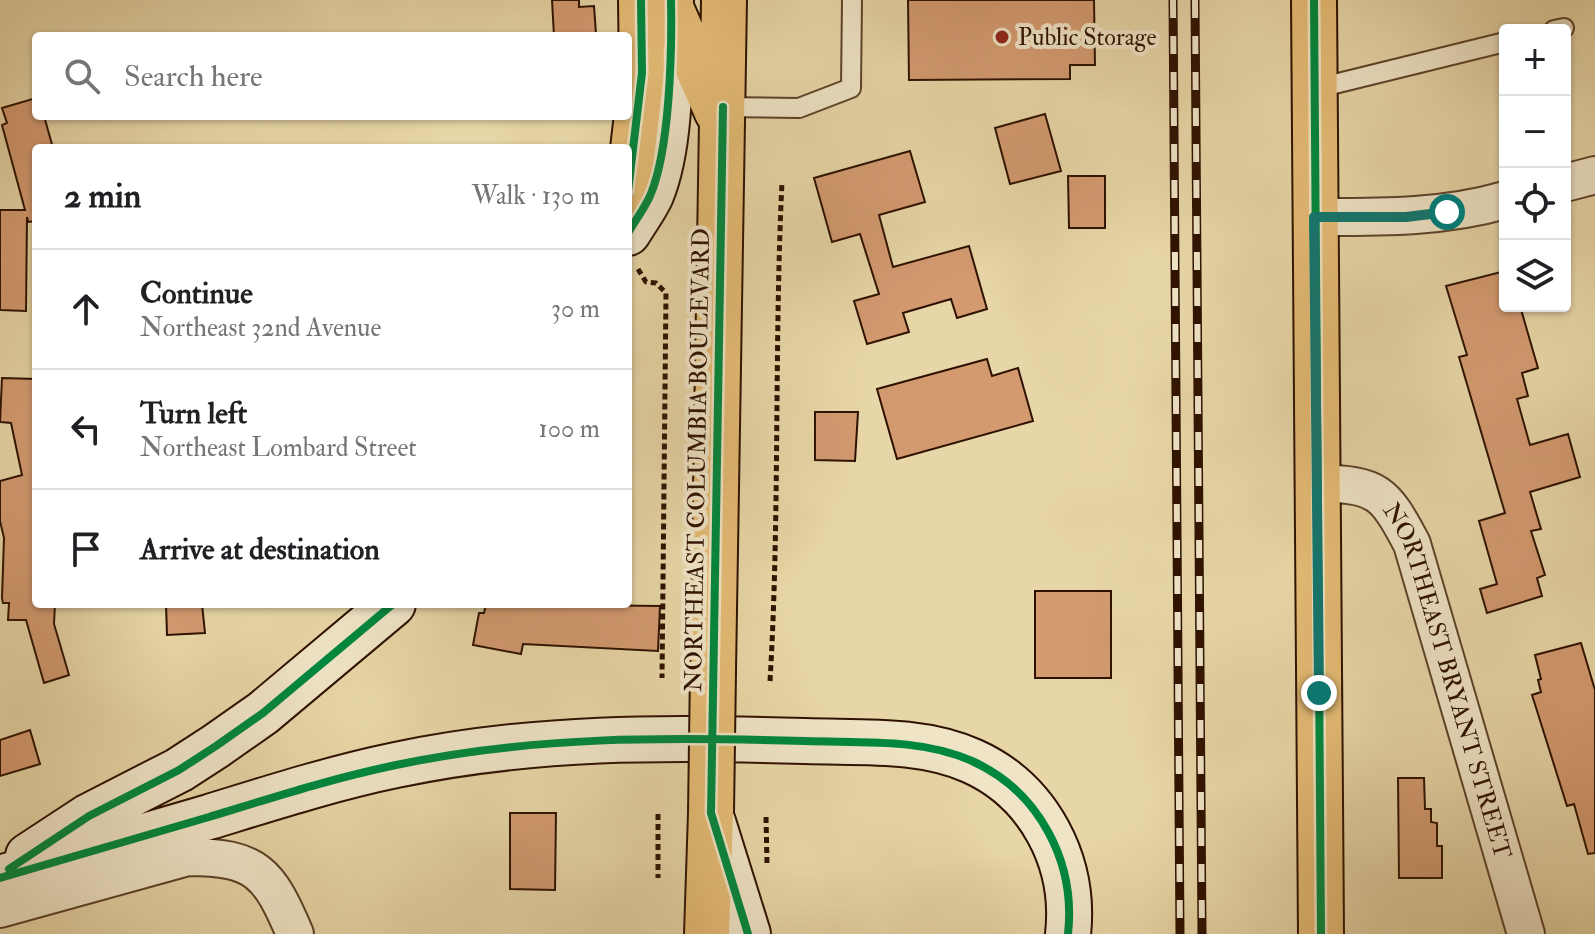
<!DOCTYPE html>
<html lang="en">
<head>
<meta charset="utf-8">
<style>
  :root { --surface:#fff; --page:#f2f2f2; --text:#202124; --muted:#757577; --line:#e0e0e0 }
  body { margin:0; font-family:"IM FELL Double Pica",serif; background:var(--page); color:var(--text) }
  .controls { position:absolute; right:24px; top:24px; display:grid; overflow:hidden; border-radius:8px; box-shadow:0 2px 6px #0004 }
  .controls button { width:72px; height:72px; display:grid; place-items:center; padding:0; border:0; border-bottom:2px solid var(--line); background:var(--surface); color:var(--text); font:40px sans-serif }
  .stop { position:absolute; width:24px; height:24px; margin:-18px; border:6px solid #0f766e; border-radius:50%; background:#fff }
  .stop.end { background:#0f766e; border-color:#fff; box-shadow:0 2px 8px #0008 }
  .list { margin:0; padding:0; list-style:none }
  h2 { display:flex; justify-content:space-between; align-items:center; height:104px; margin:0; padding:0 32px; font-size:34px }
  h2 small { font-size:26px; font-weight:400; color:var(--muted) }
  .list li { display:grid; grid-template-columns:52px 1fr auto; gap:24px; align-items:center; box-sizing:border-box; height:120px; padding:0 32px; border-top:2px solid var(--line) }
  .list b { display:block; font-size:30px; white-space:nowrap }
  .list p { margin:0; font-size:26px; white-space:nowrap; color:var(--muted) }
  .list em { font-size:26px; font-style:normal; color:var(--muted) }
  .icon { flex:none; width:44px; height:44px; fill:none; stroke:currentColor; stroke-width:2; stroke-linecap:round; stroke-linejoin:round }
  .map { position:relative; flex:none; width:1595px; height:934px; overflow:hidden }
  .search { position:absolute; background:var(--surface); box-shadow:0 2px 6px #0004; left:32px; top:32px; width:600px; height:88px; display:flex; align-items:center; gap:20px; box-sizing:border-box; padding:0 28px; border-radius:8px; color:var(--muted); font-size:30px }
  .panel { position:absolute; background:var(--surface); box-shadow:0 2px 6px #0004; left:32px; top:144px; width:600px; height:464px; border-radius:8px }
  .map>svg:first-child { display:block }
  .building { fill:#d39a70; stroke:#2e1100; stroke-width:2 }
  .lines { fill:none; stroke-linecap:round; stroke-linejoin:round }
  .service-casing { stroke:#5c422a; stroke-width:22 }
  .minor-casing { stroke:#5c422a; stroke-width:40 }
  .secondary-casing { stroke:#2e1100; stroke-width:48 }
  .primary-casing { stroke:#2e1100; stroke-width:48 }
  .path { stroke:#2e1100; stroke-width:5; stroke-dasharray:6 4; stroke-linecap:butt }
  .service { stroke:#efe4c6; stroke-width:18 }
  .minor { stroke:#efe4c6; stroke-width:36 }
  .secondary { stroke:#efe4c6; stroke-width:44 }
  .primary { stroke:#e4bb74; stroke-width:44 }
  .rail-casing { stroke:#2e1100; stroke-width:9 }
  .rail { stroke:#efe4c6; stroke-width:6; stroke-dasharray:18; stroke-linecap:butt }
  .primary-bridge-casing { stroke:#2e1100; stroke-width:48; stroke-linecap:butt }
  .primary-bridge { stroke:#e4bb74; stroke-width:44 }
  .cycleway-casing { stroke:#efe4c6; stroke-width:13 }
  .cycleway { stroke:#00873e; stroke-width:8 }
  .route { stroke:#0f766e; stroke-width:10 }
  .poi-dot { fill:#8f2418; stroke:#efe4c6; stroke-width:3 }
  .labels { text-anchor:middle; stroke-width:8; stroke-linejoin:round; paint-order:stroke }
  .poi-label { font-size:24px; fill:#2e1100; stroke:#efe4c6; text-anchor:start }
  .street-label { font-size:24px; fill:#2e1100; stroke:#efe4c6 }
</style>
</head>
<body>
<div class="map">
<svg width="1595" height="934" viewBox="0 0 1595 934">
  <rect width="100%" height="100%" fill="#e7d6a7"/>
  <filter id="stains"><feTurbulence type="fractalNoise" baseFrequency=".0025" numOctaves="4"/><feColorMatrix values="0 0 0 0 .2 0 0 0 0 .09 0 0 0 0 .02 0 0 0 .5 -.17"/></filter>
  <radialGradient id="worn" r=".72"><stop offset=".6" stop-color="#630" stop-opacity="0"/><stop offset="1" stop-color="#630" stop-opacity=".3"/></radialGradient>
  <path class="building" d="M552,0H579V7L594,6L596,34L554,36Z
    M908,0H1094L1095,65H1070V79L909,80Z
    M36,98V116H44L53,148H36V221L28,222L27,217L26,311L0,310V210H25L2,125L7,123L2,108Z
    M1045,114L1061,171L1010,184L995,128Z
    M910,151L925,202L879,215L893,267L969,246L987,309L957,318L951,299L903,313L909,332L867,344L854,301L879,294L860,234L832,242L814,178Z
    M1068,176H1105V228H1069Z
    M1505,271V306H1520L1538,368L1522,373L1528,396L1517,399L1530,445L1568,434L1580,477L1530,492L1541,529L1531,531L1545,575L1537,578L1542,596L1487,613L1480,589L1497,584L1479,521L1505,513L1459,357L1467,355L1446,286Z
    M987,359L992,376L1018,368L1033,421L897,459L877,389Z
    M2,378L36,379V604H55L54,624L69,675L44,683L26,620H8L9,603H3L2,598L4,538L0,521V481L22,475L11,423L0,422Z
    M815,412H858L855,461L815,460Z
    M1035,591H1111V678H1035Z
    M166,604H202L205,633L167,635Z
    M486,604L660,606L658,651L523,644L521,654L473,645L479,613H484Z
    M1581,643L1595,690V853L1588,854L1574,804L1567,806L1532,695L1541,692L1538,680L1541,679L1535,655Z
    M30,730L40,764L0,776V740Z
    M1398,778H1424L1425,809H1431V822L1437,823V846H1442V878H1399Z
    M510,813H556L555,890L510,889Z"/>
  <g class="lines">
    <defs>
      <path id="service" d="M1554,30L1564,28
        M1314,89L1505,42
        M723,107L799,108L851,88L852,0"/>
      <g id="minor">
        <path d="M1565,183L1595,175"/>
        <path d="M1314,217C1379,217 1443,218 1505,200"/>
        <path id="s1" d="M1317,483C1378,485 1384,491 1412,544L1526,934"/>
        <path d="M0,909L188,857C257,857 269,873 295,934"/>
      </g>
      <path id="secondary" d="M628,233C635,221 645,208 651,195C672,145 670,63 671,8
        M713,822L748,934
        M28,856L89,816L179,770L216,746L263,713L393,604
        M0,878C70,858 139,837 209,817C271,798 333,778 396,765C535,736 663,737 805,741C860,743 921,738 972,761C1039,791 1076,862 1068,934"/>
      <path id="primary" d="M671,0V8L717,112
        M1314,0L1321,934
        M628,191L642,73L641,0
        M713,671L724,0
        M707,934L711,813"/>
    </defs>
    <use href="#service" class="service-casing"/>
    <use href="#minor" class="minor-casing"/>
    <use href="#secondary" class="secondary-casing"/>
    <use href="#primary" class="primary-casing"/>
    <path class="path" d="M638,269L646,282L656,283L666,293L662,678
      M770,681C780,515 774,348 782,182
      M658,814V878
      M766,817L767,864"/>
    <use href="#service" class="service"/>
    <use href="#minor" class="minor"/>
    <use href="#secondary" class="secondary"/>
    <use href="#primary" class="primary"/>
    <defs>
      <path id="rail" d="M1173,0L1180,934
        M1195,0L1202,934"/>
    </defs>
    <use href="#rail" class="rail-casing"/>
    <use href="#rail" class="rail"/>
    <defs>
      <path id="primary-bridge" d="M711,813L713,671"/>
    </defs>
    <use href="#primary-bridge" class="primary-bridge-casing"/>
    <use href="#primary-bridge" class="primary-bridge"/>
    <defs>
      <path id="cycleway" d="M1314,0L1321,934
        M723,107L711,813L748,934
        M628,191L642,73L641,0
        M628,233C635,221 644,209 650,196C670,150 672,51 671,0
        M9,869L89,816L179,770L216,746L263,713L393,604
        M0,878C70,858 139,837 209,817C271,798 333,778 396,765C535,736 663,737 805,741C860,743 921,738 972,761C1039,791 1076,862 1068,934"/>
    </defs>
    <use href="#cycleway" class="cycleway-casing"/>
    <use href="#cycleway" class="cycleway"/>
  </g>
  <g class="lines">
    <path class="route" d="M1319,693L1314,217H1406L1447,212"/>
  </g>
  <circle class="poi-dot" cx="1002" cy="37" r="8"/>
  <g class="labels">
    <g class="poi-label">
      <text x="1018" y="45">Public Storage</text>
    </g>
    <g class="street-label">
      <text transform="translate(697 460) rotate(-89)" y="8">NORTHEAST COLUMBIA BOULEVARD</text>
      <text dy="8" stroke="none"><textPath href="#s1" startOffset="264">NORTHEAST BRYANT STREET</textPath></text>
    </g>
  </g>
  <rect width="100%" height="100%" filter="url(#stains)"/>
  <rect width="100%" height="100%" fill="url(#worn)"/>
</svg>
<div class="controls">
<button>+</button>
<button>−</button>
<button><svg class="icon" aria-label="locate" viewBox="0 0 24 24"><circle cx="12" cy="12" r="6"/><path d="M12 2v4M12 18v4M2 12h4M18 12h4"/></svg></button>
<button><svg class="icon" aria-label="layers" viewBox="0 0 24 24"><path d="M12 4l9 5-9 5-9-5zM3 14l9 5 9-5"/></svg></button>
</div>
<div class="stop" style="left:1447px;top:212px"></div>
<div class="stop end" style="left:1319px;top:693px"></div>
<div class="search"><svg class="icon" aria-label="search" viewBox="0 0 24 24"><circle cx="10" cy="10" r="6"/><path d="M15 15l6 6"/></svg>Search here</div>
<section class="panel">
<h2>2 min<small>Walk · 130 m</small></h2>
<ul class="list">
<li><svg class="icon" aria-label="ahead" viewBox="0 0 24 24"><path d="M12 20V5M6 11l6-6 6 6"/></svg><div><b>Continue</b><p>Northeast 32nd Avenue</p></div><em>30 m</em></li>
<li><svg class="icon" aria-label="left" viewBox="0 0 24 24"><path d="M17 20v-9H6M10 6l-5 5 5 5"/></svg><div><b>Turn left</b><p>Northeast Lombard Street</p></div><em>100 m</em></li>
<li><svg class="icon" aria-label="arrive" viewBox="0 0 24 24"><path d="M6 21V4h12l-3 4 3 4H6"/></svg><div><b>Arrive at destination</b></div></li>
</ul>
</section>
</div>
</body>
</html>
